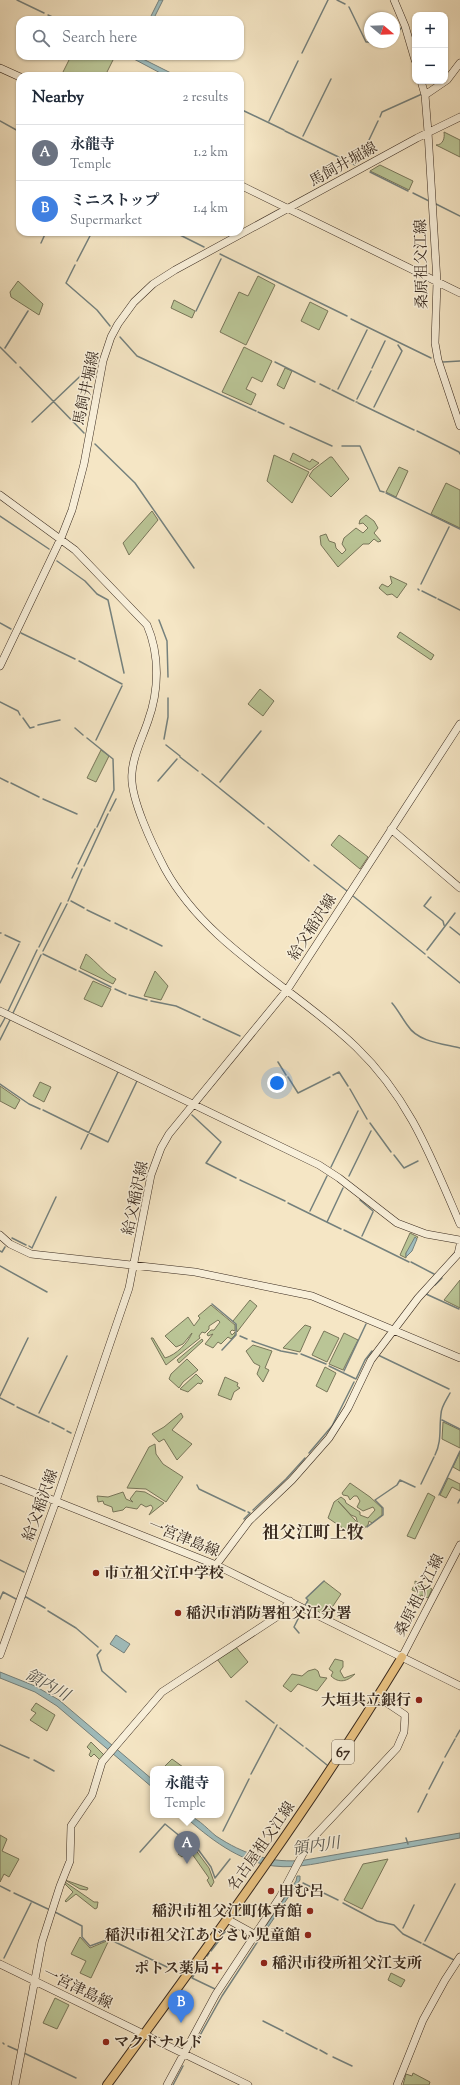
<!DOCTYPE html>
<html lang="en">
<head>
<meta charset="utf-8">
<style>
  :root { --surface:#fff; --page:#f2f2f3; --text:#1f2937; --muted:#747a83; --line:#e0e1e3; --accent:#b45309 }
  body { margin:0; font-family:"Sorts Mill Goudy","Noto Serif JP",serif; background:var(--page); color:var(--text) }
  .controls { position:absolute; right:12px; top:12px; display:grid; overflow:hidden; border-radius:8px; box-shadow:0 1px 3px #0004 }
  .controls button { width:36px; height:36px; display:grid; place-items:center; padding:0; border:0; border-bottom:1px solid var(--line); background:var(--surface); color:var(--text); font:20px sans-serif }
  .compass { position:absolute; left:364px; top:12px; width:36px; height:36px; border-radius:50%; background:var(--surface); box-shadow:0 1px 3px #0004; rotate:109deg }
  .you { position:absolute; left:277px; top:1083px; width:14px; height:14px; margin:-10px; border:3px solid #fff; border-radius:50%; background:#1a73e8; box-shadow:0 0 0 6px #1a73e833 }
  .badge { display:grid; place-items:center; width:26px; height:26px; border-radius:50%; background:var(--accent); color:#fff; font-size:13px; font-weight:700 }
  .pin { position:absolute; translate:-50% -33px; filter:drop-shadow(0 1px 2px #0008) }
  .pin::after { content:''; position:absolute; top:21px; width:14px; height:12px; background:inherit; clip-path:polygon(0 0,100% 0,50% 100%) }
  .popup { position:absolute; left:150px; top:1766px; width:74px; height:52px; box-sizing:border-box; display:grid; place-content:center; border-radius:8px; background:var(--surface); filter:drop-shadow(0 1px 3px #0005); font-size:13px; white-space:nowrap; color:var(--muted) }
  .popup b { font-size:15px; color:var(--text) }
  .popup::after { content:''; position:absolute; left:50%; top:100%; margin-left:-8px; border:8px solid transparent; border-top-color:var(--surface) }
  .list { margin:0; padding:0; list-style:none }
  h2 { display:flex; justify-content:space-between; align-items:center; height:52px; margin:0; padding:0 16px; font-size:17px }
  h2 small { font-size:13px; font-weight:400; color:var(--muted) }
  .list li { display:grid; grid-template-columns:26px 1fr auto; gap:12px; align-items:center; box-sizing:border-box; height:56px; padding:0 16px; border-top:1px solid var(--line) }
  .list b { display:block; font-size:15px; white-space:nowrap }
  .list p { margin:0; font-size:13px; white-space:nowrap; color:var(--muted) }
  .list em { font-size:13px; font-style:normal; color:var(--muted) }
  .icon { flex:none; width:22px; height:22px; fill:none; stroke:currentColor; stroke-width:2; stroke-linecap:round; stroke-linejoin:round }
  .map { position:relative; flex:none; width:460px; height:2085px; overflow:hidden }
  .search { position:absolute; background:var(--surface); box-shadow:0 1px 3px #0004; left:16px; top:16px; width:228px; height:44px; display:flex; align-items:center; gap:10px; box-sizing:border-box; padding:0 14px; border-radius:12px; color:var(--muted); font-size:15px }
  .panel { position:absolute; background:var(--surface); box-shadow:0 1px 3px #0004; left:16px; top:72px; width:228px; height:164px; border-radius:12px }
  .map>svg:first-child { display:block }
  .green { fill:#bac596; stroke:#78765a }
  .water { fill:#9fbdbd; stroke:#75817d }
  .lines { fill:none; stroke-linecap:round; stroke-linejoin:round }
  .stream { stroke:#75817d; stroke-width:1.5 }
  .secondary-casing { stroke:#37281d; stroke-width:8 }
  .primary-casing { stroke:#37281d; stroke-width:10 }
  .secondary { stroke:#f8efd9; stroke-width:7 }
  .primary { stroke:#eac382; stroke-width:8 }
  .poi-dot { fill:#8f2418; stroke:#f8efd9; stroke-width:1.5 }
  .labels { text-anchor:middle; stroke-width:3; stroke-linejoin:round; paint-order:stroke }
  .shield { fill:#f8efd9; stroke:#716455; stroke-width:1 }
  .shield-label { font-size:14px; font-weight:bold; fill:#37281d }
  .street-label { font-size:15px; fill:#37281d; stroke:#f8efd9 }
  .poi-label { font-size:15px; font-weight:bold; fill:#37281d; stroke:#f8efd9; text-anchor:start }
  .water-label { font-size:16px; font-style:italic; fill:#56554d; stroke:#f8efd9 }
  .quarter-label { font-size:17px; font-weight:bold; fill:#37281d; stroke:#f8efd9 }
</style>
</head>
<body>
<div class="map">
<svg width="460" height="2085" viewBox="0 0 460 2085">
  <rect width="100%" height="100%" fill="#f5e6c5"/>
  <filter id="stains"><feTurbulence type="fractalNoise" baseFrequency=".005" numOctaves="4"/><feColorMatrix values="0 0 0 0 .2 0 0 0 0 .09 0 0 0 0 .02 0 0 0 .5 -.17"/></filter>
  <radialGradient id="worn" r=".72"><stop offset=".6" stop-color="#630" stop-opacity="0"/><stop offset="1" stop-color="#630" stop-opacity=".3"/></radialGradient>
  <path class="green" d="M71,56H115L105,76H61Z
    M444,132L460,140V157L436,145C443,145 445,138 444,132Z
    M380,165L413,181L409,190L370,171Z
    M258,276L275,285L246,345L220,332L239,292L248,296Z
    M18,281L43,304L39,315L11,297L10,292Z
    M174,300L195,311L192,318L171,308Z
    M310,302L328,311L319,330L301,321Z
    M244,347L272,361L262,382L252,377L246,389L256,394L251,405L222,392Z
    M285,368L292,371L284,389L277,385Z
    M293,453L310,462L312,459L319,463L310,470L290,460Z
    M274,455L309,472L292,503L267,481Z
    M330,457H332L349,479L331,497L309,476L313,470Z
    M399,467L408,471L396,497L386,492Z
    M446,483L460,490V528L431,514Z
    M152,511L158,520L129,555L123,543Z
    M366,515L374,521L378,528L374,533L381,541L378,542L374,539L369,544H363L338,567L321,545L320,536L326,534L329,541L335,543L336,548L342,554L346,550L342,544L344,538L356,528L363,533L368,528L363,523L359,524L360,520Z
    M390,576L407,584L397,598L392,594L387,595L379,588L382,584L388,587L392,583Z
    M400,632L434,655L431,660L397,637Z
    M260,689L274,701L263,716L248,704Z
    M101,750L109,756L96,782L87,778Z
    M339,835L368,857L360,869L331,845Z
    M86,954C97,962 104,973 116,979L113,984L80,968Z
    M155,971L168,986L161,1000L144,996Z
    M93,981L111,989L102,1007L84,999Z
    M40,1082L51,1087L44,1102L33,1096Z
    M0,1086L20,1100L15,1109L0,1101Z
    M410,1233L418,1237L406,1253V1258L400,1255Z
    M460,1280V1308L444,1300Z
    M250,1300L257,1306L237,1332L236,1324L233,1321Z
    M211,1305L235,1325V1331L232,1330L230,1332L232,1335L235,1332V1335L231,1339L228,1337L221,1344L218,1342L213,1348L205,1344L213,1334L208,1336L207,1334L211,1330H214L220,1322L218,1320L209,1326V1329L205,1333L202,1332L199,1336L200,1338L166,1365L151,1338H153L165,1358C176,1355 188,1343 192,1333L183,1344L176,1347L165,1336L188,1317L194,1326L200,1318L198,1316Z
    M305,1325L311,1327L300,1352L283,1348Z
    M324,1331L339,1338L327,1362L312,1355Z
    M344,1333L358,1340L343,1370L329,1364Z
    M202,1339L203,1341L179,1363L177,1360Z
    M253,1345L272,1351L265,1368L269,1370L263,1382L257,1374L260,1366L254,1363L246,1351Z
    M187,1359L198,1370L183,1382L179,1388L169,1379L171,1374Z
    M325,1367L336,1373L327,1392L316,1386Z
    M196,1374L203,1381L201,1384L198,1383L188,1392L180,1389Z
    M225,1377L238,1383L237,1386L240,1388L234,1392L231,1400L218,1395Z
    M181,1413L183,1417L172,1430L192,1444L177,1460L164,1439L159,1442L152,1434L164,1427Z
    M443,1422L460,1430V1448L442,1439Z
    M155,1444L156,1454L163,1464L183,1477L166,1502L146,1489L127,1488L149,1447Z
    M460,1452V1471L453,1467Z
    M448,1478L460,1484V1491L452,1487L446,1498L440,1495Z
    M350,1483L370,1497L382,1508V1515L372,1523L369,1521L368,1525L363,1529L357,1521L356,1517L351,1515L338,1501L363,1529L356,1537L328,1518L334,1502L341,1497L345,1500L346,1503L360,1512V1515L368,1518L375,1510L373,1507L363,1511L357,1507L360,1501L357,1496H354L350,1500L348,1496L343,1495L342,1493Z
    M136,1491L145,1492L164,1503L149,1515L153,1508L151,1505L146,1507L141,1504L137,1509L126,1507L123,1510L113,1512L112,1507L104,1504L103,1501L98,1502L97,1496L108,1497L123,1492L126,1499L133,1502L130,1499Z
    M428,1493L435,1497L415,1539L407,1536Z
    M324,1581L341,1594L333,1606L323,1616L305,1606L308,1600L306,1598Z
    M415,1581L432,1589L428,1598L421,1595L419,1600L415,1598L417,1592L412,1590L413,1587H416L423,1592L426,1591L415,1584Z
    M236,1647L248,1662L231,1678L217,1659Z
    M335,1659L343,1661V1667L340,1671L344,1678L355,1674C348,1681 339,1684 331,1676L333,1672L329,1669Z
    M315,1669L318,1671L320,1677L327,1678L317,1691L298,1684L291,1692L283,1686L292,1674L302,1676L308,1671Z
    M36,1703L55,1715L47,1731L30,1720L36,1713L31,1710Z
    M91,1742L104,1755L100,1760L94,1754L91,1757L89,1755L91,1751L87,1747Z
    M172,1759L183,1767L182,1769H162Z
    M0,1835L7,1839L2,1851L19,1859L9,1877L4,1874L0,1882Z
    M188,1845H192L209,1868L214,1882L211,1887L207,1880L209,1878L190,1851L182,1857L178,1854Z
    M388,1859L362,1909L344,1900L363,1864Z
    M65,1880L88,1888L87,1890L80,1889Z
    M65,1882L94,1902H98L97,1908L95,1909L76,1894L66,1902L65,1901L73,1892L64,1883Z
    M80,1937L90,1948L109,1940L91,1978L80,1973L86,1961L71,1954Z
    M391,1973L405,1980L401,1987L388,1980Z
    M55,1998L69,2005L57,2029L43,2023Z
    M413,2073L430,2082L429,2085H403L406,2074L412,2076Z"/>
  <path class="water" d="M159,0H163L153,20H149Z
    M132,56H137L171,73L169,76H166L132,58Z
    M415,1237L417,1239L412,1251L406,1257V1253Z
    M116,1635L130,1644L124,1653L110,1644Z
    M0,1672L35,1686L59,1700L153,1780V1788L57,1706L35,1692L0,1678Z
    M183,1815C196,1815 206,1828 216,1836C243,1854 272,1864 305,1860L460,1833V1838C422,1845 384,1852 346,1858C323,1862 298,1869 274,1866C239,1862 209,1838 183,1815Z
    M297,1876H300V1880L264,1933L263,1930L296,1881Z"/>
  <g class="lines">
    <path class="stream" d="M17,0L44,13
      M337,0L345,4
      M349,7L366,42H370
      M48,15L59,20
      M394,37L402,27
      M302,53L328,0
      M172,75L173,76
      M240,109L284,130
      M380,117L382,112L422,94
      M0,121L20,132
      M269,121L298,61
      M285,131L355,165
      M303,136L331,79
      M358,163L378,121
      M370,172L408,191
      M413,193L429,201
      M436,204L460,216
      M174,232L204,247
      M41,243L46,232
      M220,254L347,316
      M77,261L92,232
      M75,265L66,283L97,310L110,326
      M196,311L221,259
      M351,319L431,358
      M120,337L137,356L256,411
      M0,347L16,363
      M5,348L28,311
      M275,362L315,382
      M443,362L460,361
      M20,367L84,433
      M372,368L385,341
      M320,384L330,389
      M338,389L367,330
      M332,390L354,401
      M357,399L371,371
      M356,402H357
      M358,403L414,430
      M374,407L402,351L398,345
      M258,412L284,424
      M32,422L94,363
      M290,427L332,446
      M417,431L459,452L460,454
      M95,444L135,483L194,568
      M342,446H360L380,491L384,492
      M386,493L460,529
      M0,516L49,549
      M57,561L85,581L97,594L108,600L124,673
      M421,584L449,527
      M418,589L419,590
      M422,591L436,598
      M438,599L460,610
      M159,620L167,641L168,677
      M0,623L11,629
      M21,633L75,659
      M79,661L122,684
      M0,702L18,711L20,715
      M23,718L30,728L34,727
      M38,725L60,720
      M75,728L83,735
      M87,738L113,759L114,790L97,827
      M164,739L168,717V698
      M96,740L122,686
      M166,745L180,756
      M180,757L198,771
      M202,774L264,824
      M0,778L8,782
      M158,781L177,759
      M220,782L261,731
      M11,783L39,797
      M43,799L77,814
      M110,811L116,799
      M268,827L309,861
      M78,864L95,829
      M314,865L347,891
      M84,866L108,814
      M72,878L77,868
      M353,896L425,954
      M431,897L424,906L443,921L444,925
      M68,901L82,869
      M71,901L84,908
      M87,910L110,921
      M115,923L127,929
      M450,927L460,935
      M130,930L162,946
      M0,933H1
      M5,935L20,942
      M39,947L61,903
      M427,950L455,913
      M43,951L67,904
      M43,954L76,970
      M428,957L460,983
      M79,971L111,987
      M0,983L19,944
      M115,989L126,994
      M129,995L147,1000
      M151,1001L176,1006L200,1017
      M392,1003C398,1010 402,1018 408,1026C418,1042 444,1044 460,1048
      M8,1011L37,950
      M13,1013L41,955
      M203,1019L240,1036
      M0,1027L5,1018
      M0,1040L10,1020
      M278,1062L286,1075
      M333,1075L339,1072L348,1086
      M288,1077L298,1093L330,1077
      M0,1084L29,1104L40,1109
      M350,1089L367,1119
      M43,1110L108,1142L137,1081
      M192,1115L221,1142L206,1163L236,1178
      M370,1123L391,1152
      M81,1149L118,1072
      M394,1155L404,1168L418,1161
      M331,1167L358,1111
      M349,1176L371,1131
      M240,1180L285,1201
      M360,1200L373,1211
      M288,1203L341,1229
      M310,1211L327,1176
      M327,1222L343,1188
      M344,1230L409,1262
      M362,1236L373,1212
      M12,1238L26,1245
      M29,1246L32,1248L56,1197
      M0,1251L2,1252L5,1247
      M411,1262L434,1274
      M0,1266L47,1292
      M435,1285L442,1278
      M428,1292L426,1294L459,1309
      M212,1304L236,1324V1335L222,1350
      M240,1336L247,1339
      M252,1341L281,1351L297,1354
      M301,1354L326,1364
      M378,1355L449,1389
      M329,1366L356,1379L365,1360L372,1351
      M344,1371L366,1324
      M0,1396L28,1338
      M0,1398L14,1405
      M17,1407L49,1422
      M39,1413L67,1356
      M442,1420L460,1429
      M52,1423L64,1429
      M67,1431L71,1433
      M309,1453L332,1426L354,1382
      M435,1455C442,1441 439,1428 441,1414C441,1407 447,1399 450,1393
      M421,1484L434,1457
      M197,1485L199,1489L245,1511
      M439,1495L460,1451
      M458,1503L460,1499
      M253,1510L286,1479L305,1458
      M244,1519L250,1513L248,1512
      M367,1527L383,1515V1508L375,1500L397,1485L400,1480L415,1487
      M0,1560L24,1572
      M24,1598L26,1597L45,1608
      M0,1599L3,1592L16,1599
      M305,1606L308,1600L306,1598L324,1581
      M48,1611L76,1628L98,1647
      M299,1633L294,1627L302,1611
      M101,1650L97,1655L102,1671L126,1692
      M246,1701L274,1723
      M280,1728L303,1746
      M456,1737L460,1730
      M0,1745L29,1758
      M306,1748L327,1765
      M445,1757L455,1739
      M34,1760L54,1771
      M251,1774L277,1725
      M429,1789L443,1762
      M418,1812L427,1794
      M223,1831L249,1779
      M406,1838L408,1844
      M190,1843L194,1844L211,1867L215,1878L230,1859
      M140,1852L165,1824L187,1842
      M303,1883L338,1900
      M0,1886L10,1891
      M14,1893L48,1909
      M343,1903L377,1921L394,1925L403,1934L421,1943
      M55,1912L82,1926V1937L90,1946L109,1939
      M403,1928L414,1905
      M222,1935L226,1931
      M113,1941L167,1967
      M425,1941L455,1884
      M423,1944L454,1960
      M211,1951L221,1938
      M207,1956L209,1953
      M4,1958L31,1903
      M205,1959L192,1978L215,1989
      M263,2021L283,2031
      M286,2033L317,2049
      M3,2043L4,2044
      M8,2046L17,2050
      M194,2046L222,1996L258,1941
      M320,2050L327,2054
      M24,2053L76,2078
      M333,2057L352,2066
      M173,2085L183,2066"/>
    <defs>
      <path id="secondary" d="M394,0L405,26L415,60
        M0,68L20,77
        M421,81L425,95L428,132L437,282L435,343L438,360L460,426
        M425,95L447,80L460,63
        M240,185L460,293
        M0,495L75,550L147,625C160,655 159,691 148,721C142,739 133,755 132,773C129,797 154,848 165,869C208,947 294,987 356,1047C410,1099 431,1157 460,1224
        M0,666L61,538L72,510L84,464L103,361L111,337L118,324L134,302L153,284L175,270L417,138L460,117
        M391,829L460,888
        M0,1011L319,1165L339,1178L397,1223L426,1234L460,1240
        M0,1235L10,1244L31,1254L195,1272L312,1296L460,1358
        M0,1479L216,1565L460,1686
        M216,1565L249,1521L292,1480L329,1438L348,1408L371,1360L418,1298L458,1254L460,1245
        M0,1655L56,1501L129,1288L151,1175L161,1148L169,1134L287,990L460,724
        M402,1657L460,1545
        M227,1919L256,1935
        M0,1964L248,2085
        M15,2085L42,1942L60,1886L70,1861L71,1826L92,1795L102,1762L162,1692L278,1616L290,1601
        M167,2085L216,1994L280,1897L309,1842L397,1748L404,1732L405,1715L378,1697
        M397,2085L423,2020L445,1980L460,1957"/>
      <path id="primary" d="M107,2085C209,1945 312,1805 402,1657"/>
    </defs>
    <use href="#secondary" class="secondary-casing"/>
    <use href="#primary" class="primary-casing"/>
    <use href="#secondary" class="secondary"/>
    <use href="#primary" class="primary"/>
  </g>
  <g class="poi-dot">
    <circle cx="96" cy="1573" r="4"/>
    <circle cx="178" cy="1613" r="4"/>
    <circle cx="419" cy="1700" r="4"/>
    <circle cx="271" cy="1891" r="4"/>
    <circle cx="310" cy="1911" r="4"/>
    <circle cx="308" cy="1935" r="4"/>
    <circle cx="264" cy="1963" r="4"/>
    <path d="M215 1962h4v4h4v4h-4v4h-4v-4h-4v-4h4z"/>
    <circle cx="106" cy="2042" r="4"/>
  </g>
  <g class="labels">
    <rect class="shield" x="332" y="1740" width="22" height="24" rx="3"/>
    <g class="shield-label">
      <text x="343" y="1757">67</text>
    </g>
    <g class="street-label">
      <text transform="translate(343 164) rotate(-29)" y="5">馬飼井堀線</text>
      <text transform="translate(421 264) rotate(-91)" y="5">桑原祖父江線</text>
      <text transform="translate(86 388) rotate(-78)" y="5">馬飼井堀線</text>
      <text transform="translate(312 927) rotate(-57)" y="5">給父稲沢線</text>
      <text transform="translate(135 1198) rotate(-78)" y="5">給父稲沢線</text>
      <text transform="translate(40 1505) rotate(-70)" y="5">給父稲沢線</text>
      <text transform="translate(184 1538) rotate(22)" y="5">一宮津島線</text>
      <text transform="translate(419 1595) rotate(-63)" y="5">桑原祖父江線</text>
      <text transform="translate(261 1846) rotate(-55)" y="5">名古屋祖父江線</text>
      <text transform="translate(78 1988) rotate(26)" y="5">一宮津島線</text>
    </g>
    <g class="poi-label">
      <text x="104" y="1578">市立祖父江中学校</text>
      <text x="186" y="1618">稲沢市消防署祖父江分署</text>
      <text x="411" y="1705" text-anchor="end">大垣共立銀行</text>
      <text x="279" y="1896">田む呂</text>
      <text x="302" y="1916" text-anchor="end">稲沢市祖父江町体育館</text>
      <text x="300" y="1940" text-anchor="end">稲沢市祖父江あじさい児童館</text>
      <text x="272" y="1968">稲沢市役所祖父江支所</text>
      <text x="209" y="1973" text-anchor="end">ポトス薬局</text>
      <text x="114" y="2047">マクドナルド</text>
    </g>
    <g class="water-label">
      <text transform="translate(48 1684) rotate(29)" y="6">領内川</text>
      <text transform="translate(316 1845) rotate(-8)" y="6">領内川</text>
    </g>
    <g class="quarter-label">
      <text x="313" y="1538">祖父江町上牧</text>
    </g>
  </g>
  <rect width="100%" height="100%" filter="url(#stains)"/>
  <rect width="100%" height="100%" fill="url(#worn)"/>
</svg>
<div class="controls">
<button>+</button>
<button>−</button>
</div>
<svg class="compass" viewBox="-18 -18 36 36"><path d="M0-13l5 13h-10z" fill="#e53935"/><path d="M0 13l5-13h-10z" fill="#747a83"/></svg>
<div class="you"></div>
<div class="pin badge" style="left:187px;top:1864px;background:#6b7280">A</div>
<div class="popup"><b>永龍寺</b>Temple</div>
<div class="pin badge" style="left:181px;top:2023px;background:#3f7fe0">B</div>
<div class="search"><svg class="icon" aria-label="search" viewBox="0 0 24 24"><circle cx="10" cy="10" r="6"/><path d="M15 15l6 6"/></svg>Search here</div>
<section class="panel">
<h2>Nearby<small>2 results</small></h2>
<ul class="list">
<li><span class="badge" style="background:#6b7280">A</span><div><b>永龍寺</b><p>Temple</p></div><em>1.2 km</em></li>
<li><span class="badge" style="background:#3f7fe0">B</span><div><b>ミニストップ</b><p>Supermarket</p></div><em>1.4 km</em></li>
</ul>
</section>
</div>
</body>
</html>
